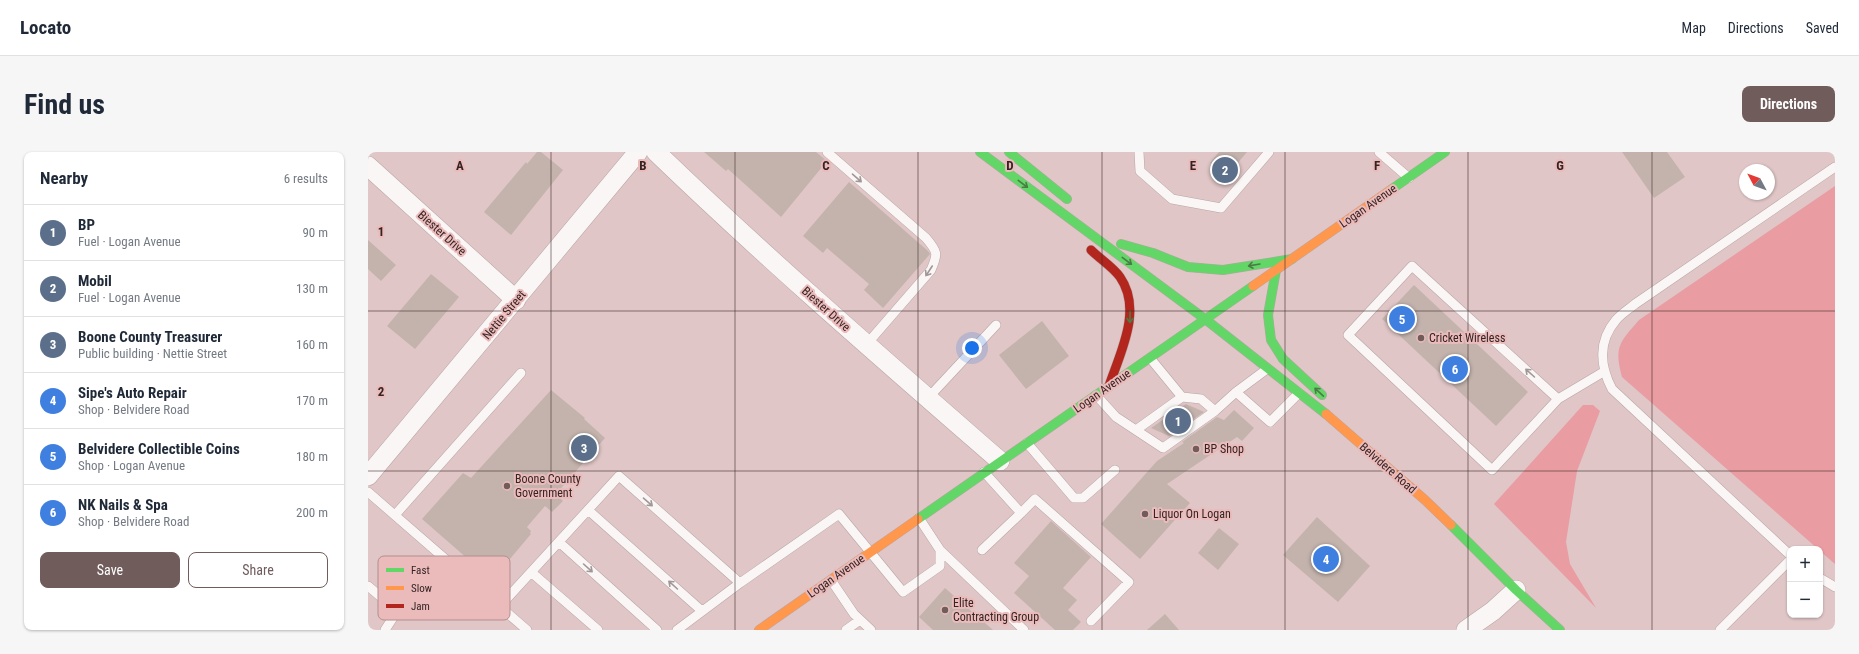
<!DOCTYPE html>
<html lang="en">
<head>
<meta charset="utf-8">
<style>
  :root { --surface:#fff; --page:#f6f6f7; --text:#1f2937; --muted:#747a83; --line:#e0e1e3; --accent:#715c5c }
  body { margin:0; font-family:"Roboto Condensed",sans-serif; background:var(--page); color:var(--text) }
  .controls { position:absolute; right:12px; bottom:12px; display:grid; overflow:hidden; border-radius:8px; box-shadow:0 1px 3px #0004 }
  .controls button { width:36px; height:36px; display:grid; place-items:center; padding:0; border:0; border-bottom:1px solid var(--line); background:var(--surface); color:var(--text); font:20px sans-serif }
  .compass { position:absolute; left:1371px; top:12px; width:36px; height:36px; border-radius:50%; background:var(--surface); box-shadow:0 1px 3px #0004; rotate:311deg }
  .you { position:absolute; left:604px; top:196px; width:14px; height:14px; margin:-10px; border:3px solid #fff; border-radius:50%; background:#1a73e8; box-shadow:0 0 0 6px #1a73e833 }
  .badge { display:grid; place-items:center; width:26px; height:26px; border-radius:50%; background:var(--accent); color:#fff; font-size:13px; font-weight:700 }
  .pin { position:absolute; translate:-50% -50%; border:2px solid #fff; box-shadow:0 1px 4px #0006 }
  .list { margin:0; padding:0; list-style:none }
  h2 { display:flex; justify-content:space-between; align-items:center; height:52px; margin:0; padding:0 16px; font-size:17px }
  h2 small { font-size:13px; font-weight:400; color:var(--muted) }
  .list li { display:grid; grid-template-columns:26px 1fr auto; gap:12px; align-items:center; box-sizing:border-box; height:56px; padding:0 16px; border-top:1px solid var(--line) }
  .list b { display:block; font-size:15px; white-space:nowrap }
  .list p { margin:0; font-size:13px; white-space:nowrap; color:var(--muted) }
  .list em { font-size:13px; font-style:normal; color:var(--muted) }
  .actions { display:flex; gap:8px; padding:12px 16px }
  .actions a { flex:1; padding:9px 0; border:1px solid var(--accent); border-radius:8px; text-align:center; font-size:14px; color:var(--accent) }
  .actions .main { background:var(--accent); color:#fff }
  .map { position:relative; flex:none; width:1467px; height:478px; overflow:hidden; border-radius:8px }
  header { display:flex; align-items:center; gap:24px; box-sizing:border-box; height:56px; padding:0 20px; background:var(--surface); border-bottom:1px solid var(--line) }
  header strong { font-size:19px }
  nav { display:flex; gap:22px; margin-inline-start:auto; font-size:14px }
  .intro { display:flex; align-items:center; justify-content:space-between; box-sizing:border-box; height:96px; padding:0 24px }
  h1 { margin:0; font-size:28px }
  .button { padding:10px 18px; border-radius:8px; background:var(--accent); color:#fff; font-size:14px; font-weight:700 }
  main { display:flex; gap:24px; padding:0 24px }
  aside { flex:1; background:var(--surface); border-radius:8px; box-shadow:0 1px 3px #0004 }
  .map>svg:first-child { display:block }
  .green { fill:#e99ca1 }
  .building { fill:#c4b3ad }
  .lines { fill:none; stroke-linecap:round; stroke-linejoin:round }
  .lane-casing { stroke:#b9a5a5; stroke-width:10 }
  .street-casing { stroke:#b9a5a5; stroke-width:20 }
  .fast-casing { stroke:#b9a5a5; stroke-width:10 }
  .slow-casing { stroke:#b9a5a5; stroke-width:10 }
  .jam-casing { stroke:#b9a5a5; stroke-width:10 }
  .lane { stroke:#faf6f6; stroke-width:9 }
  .street { stroke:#faf6f6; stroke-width:19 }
  .fast { stroke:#63d668; stroke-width:9 }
  .slow { stroke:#ff974d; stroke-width:9 }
  .jam { stroke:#b3261e; stroke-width:9 }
  .oneway { stroke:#a19797 }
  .oneway2 { stroke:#4c7c46 }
  .grid { fill:none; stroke:#352323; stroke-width:1; stroke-opacity:0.55 }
  .poi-dot { fill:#715c5c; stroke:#ebbbbb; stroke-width:1.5 }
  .labels { text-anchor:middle; stroke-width:4; stroke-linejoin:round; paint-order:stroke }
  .street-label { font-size:12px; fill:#352323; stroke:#ebbbbb }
  .poi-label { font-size:12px; fill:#352323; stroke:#ebbbbb; text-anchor:start }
  .key { fill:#ebbbbb; stroke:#b48d8d; stroke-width:1 }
  .key-label { font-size:11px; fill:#352323 }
  .grid-label { font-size:13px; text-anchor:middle; font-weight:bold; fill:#352323; stroke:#ebbbbb; stroke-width:4; stroke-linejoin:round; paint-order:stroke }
</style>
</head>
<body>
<header>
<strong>Locato</strong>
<nav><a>Map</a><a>Directions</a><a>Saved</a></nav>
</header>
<div class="intro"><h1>Find us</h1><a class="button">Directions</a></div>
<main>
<aside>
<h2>Nearby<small>6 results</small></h2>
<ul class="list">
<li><span class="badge" style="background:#5c6f8a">1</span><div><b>BP</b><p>Fuel · Logan Avenue</p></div><em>90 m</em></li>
<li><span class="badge" style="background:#5c6f8a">2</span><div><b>Mobil</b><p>Fuel · Logan Avenue</p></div><em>130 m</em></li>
<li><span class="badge" style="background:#5c6f8a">3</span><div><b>Boone County Treasurer</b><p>Public building · Nettie Street</p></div><em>160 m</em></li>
<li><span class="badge" style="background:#3f7fe0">4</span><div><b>Sipe's Auto Repair</b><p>Shop · Belvidere Road</p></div><em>170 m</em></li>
<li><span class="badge" style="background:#3f7fe0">5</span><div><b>Belvidere Collectible Coins</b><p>Shop · Logan Avenue</p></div><em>180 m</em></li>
<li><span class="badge" style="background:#3f7fe0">6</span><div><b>NK Nails &amp; Spa</b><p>Shop · Belvidere Road</p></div><em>200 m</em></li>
</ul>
<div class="actions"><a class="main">Save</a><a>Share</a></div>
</aside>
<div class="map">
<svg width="1467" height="478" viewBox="0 0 1467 478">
  <rect width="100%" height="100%" fill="#e0c6c6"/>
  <path class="green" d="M1467,34V412L1452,399V397H1450L1254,225C1246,195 1251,191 1271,168Z
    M1215,253H1225L1232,259L1209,319L1198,390L1202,412L1228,456L1126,352Z"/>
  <path class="building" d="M169,0H173L195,18L143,83L116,60L158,10L159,12Z
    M336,0H448L459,9L413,65L360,17L358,19Z
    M851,0H879L858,25L842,11Z
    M1254,0H1299L1317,25L1286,46Z
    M481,30L560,99L562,102L515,156L496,138L501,132L459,96L455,101L435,84Z
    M0,88L28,113L13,129L0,117Z
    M63,122L91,145L47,197L19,174Z
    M1046,133L1160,240L1128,274L1014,167Z
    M674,169L701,204L658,237L631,203Z
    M183,238L217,266L216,267L237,286L188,342L195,349L184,360L177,354L159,375L163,379L162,381L163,382L124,428L54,367L95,321L103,326Z
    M818,252L836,260L801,284L783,276Z
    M866,258L886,276L874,289L869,285L799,332L822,351L772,407L733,372L789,309L816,291L814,290L849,265L856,268Z
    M949,365L1002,414L970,450L915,403Z
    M683,369L723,405L695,436L709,448L700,458L713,470L705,478H687L646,441L661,424L646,411Z
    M851,376L871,392L850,418L830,401Z
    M577,436L625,478H565L551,465Z
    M797,462L811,478H779Z"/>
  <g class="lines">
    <defs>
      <path id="lane" d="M459,0L558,86C570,100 570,102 563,118L498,193
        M771,0L772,19L804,47L853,56L901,0
        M1011,0L1041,26
        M868,240L902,270L931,241
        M728,243L748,265L795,296L847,259L868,240L899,217
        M814,245L833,247L847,259
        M560,246L628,173
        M1190,247L1044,114L980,183L1124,318L1190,247L1237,219
        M768,278L814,245L782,206
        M659,291L706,346H715L747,318
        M616,320L653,361L667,347L761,430L723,469
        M0,340L159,478
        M220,358L334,459
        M27,363L153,221
        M191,390L289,478
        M572,398L656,478
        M614,398L653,361
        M1422,403L1244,237C1232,214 1230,189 1248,168C1253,162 1261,157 1267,152L1467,15
        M163,420L230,478
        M1452,426L1467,435
        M463,428L486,462L503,478
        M0,434L26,456V464L17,478
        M132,454L251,324L372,431
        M309,478L372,431L471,362L535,440L572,414V398L551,366
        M478,478L492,468
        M1352,478L1422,408"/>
      <path id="street" d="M288,0C399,107 516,208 632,309
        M0,14L148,148
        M0,324L270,0
        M1098,478L1125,459L1148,438"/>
      <path id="fast" d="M612,0L837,167L958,262
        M641,0L699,47
        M1024,37L1077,0
        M753,92L785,101L820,115L855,118L924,107
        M908,118L900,163L903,188L915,207L954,243
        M550,367L885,134
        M1083,373L1148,438L1192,478"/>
      <path id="slow" d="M885,134L1024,37
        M958,262L1057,348L1083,373
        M391,478L550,367"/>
      <path id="jam" d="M723,98C732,107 745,115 752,125C775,158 752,201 741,234"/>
    </defs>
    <use href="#lane" class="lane-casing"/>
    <use href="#street" class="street-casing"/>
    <use href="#fast" class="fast-casing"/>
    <use href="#slow" class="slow-casing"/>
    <use href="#jam" class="jam-casing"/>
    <use href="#lane" class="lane"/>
    <use href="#street" class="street"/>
    <use href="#fast" class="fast"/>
    <use href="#slow" class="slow"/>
    <use href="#jam" class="jam"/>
  </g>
  <defs><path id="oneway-shaft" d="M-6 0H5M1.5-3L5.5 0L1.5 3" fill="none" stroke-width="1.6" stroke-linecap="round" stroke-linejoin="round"/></defs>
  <g class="oneway">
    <use href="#oneway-shaft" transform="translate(489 26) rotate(41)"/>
    <use href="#oneway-shaft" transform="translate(561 119) rotate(123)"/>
    <use href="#oneway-shaft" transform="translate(1162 221) rotate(-138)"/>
    <use href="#oneway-shaft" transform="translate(280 350) rotate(41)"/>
    <use href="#oneway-shaft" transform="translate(220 416) rotate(42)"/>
    <use href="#oneway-shaft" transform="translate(305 433) rotate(-138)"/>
  </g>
  <g class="oneway2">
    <use href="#oneway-shaft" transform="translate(655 32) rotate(37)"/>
    <use href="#oneway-shaft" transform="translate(759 109) rotate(37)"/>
    <use href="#oneway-shaft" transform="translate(886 113) rotate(170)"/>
    <use href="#oneway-shaft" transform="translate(762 165) rotate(91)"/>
    <use href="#oneway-shaft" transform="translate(951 240) rotate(-137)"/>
  </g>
  <path class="grid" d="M183,0V478M367,0V478M550,0V478M734,0V478M917,0V478M1100,0V478M1284,0V478M0,159H1467M0,319H1467"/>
  <g class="poi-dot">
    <circle cx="1053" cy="186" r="4"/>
    <circle cx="828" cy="297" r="4"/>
    <circle cx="139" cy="334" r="4"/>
    <circle cx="777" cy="362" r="4"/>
    <circle cx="577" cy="458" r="4"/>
  </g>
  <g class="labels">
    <g class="street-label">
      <text transform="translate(1000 54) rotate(-35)" y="4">Logan Avenue</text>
      <text transform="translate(74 81) rotate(42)" y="4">Biester Drive</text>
      <text transform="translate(458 157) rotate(42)" y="4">Biester Drive</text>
      <text transform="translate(136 163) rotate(-50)" y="4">Nettie Street</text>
      <text transform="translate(734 239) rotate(-35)" y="4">Logan Avenue</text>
      <text transform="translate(1020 316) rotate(41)" y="4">Belvidere Road</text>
      <text transform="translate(468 424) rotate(-35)" y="4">Logan Avenue</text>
    </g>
    <g class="poi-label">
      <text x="1061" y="190">Cricket Wireless</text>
      <text x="836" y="301">BP Shop</text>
      <text x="147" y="331">Boone County<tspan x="147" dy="14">Government</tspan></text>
      <text x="785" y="366">Liquor On Logan</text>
      <text x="585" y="455">Elite<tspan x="585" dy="14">Contracting Group</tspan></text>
    </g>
  </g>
  <rect x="10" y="404" width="132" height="64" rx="6" class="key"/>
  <rect x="18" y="416" width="18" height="4" fill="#63d668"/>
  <rect x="18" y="434" width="18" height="4" fill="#ff974d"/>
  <rect x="18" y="452" width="18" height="4" fill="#b3261e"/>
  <g class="key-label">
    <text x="43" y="422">Fast</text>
    <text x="43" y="440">Slow</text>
    <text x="43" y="458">Jam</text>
  </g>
  <g class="grid-label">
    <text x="92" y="18">A</text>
    <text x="275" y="18">B</text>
    <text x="458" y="18">C</text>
    <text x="642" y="18">D</text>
    <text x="825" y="18">E</text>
    <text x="1009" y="18">F</text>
    <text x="1192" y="18">G</text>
    <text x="13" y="84">1</text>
    <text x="13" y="244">2</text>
  </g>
</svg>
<div class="controls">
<button>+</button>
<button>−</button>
</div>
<svg class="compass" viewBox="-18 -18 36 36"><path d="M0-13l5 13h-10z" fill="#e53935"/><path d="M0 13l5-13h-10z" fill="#747a83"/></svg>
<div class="you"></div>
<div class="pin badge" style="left:810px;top:269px;background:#5c6f8a">1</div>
<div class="pin badge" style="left:857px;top:18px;background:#5c6f8a">2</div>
<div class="pin badge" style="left:216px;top:296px;background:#5c6f8a">3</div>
<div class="pin badge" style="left:958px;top:407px;background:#3f7fe0">4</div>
<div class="pin badge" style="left:1034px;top:167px;background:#3f7fe0">5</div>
<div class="pin badge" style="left:1087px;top:217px;background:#3f7fe0">6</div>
</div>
</main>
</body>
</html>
